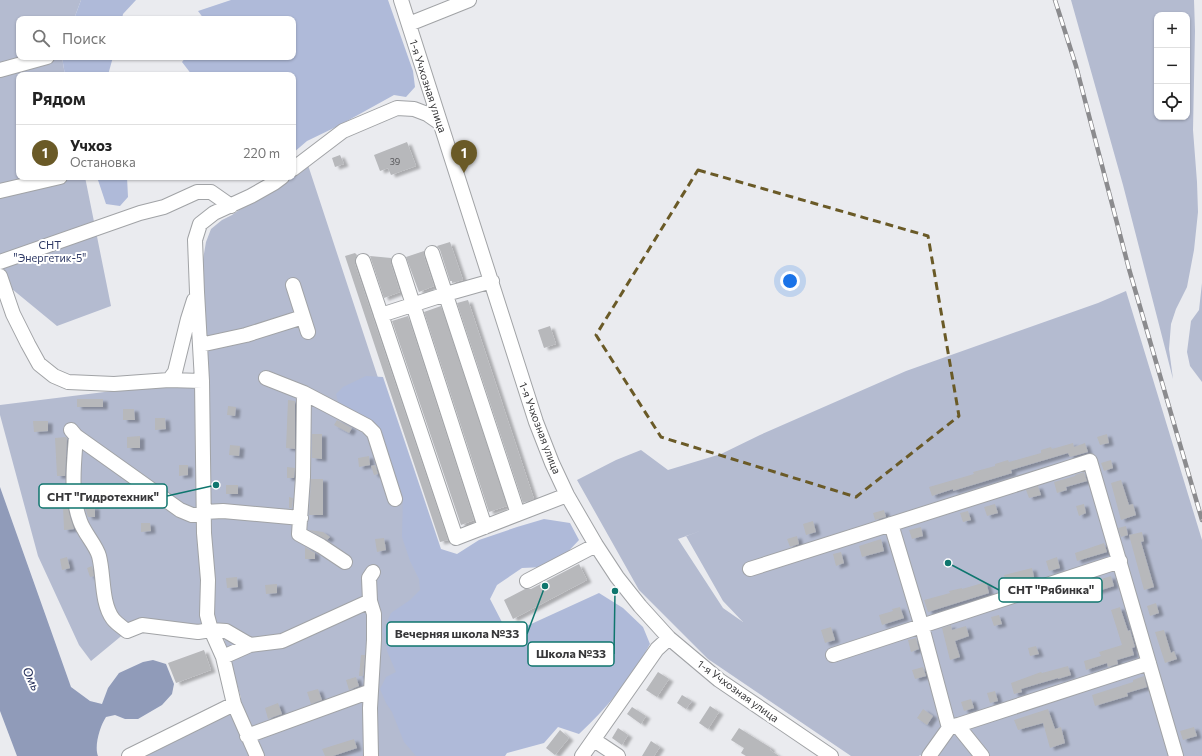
<!DOCTYPE html>
<html lang="ru">
<head>
<meta charset="utf-8">
<style>
  :root { --surface:#fff; --page:#f6f6f6; --text:#222; --muted:#767676; --line:#e0e0e0; --accent:#6a5a27 }
  body { margin:0; font-family:Commissioner,sans-serif; background:var(--page); color:var(--text) }
  .controls { position:absolute; right:12px; top:12px; display:grid; overflow:hidden; border-radius:8px; box-shadow:0 1px 3px #0004 }
  .controls button { width:36px; height:36px; display:grid; place-items:center; padding:0; border:0; border-bottom:1px solid var(--line); background:var(--surface); color:var(--text); font:20px sans-serif }
  .you { position:absolute; left:790px; top:281px; width:14px; height:14px; margin:-10px; border:3px solid #fff; border-radius:50%; background:#1a73e8; box-shadow:0 0 0 6px #1a73e833 }
  .badge { display:grid; place-items:center; width:26px; height:26px; border-radius:50%; background:var(--accent); color:#fff; font-size:13px; font-weight:700 }
  .pin { position:absolute; translate:-50% -33px; filter:drop-shadow(0 1px 2px #0008) }
  .pin::after { content:''; position:absolute; top:21px; width:14px; height:12px; background:inherit; clip-path:polygon(0 0,100% 0,50% 100%) }
  .list { margin:0; padding:0; list-style:none }
  h2 { display:flex; justify-content:space-between; align-items:center; height:52px; margin:0; padding:0 16px; font-size:17px }
  h2 small { font-size:13px; font-weight:400; color:var(--muted) }
  .list li { display:grid; grid-template-columns:26px 1fr auto; gap:12px; align-items:center; box-sizing:border-box; height:56px; padding:0 16px; border-top:1px solid var(--line) }
  .list b { display:block; font-size:15px; white-space:nowrap }
  .list p { margin:0; font-size:13px; white-space:nowrap; color:var(--muted) }
  .list em { font-size:13px; font-style:normal; color:var(--muted) }
  .icon { flex:none; width:22px; height:22px; fill:none; stroke:currentColor; stroke-width:2; stroke-linecap:round; stroke-linejoin:round }
  .map { position:relative; flex:none; width:1202px; height:756px; overflow:hidden }
  .search { position:absolute; background:var(--surface); box-shadow:0 1px 3px #0004; left:16px; top:16px; width:280px; height:44px; display:flex; align-items:center; gap:10px; box-sizing:border-box; padding:0 14px; border-radius:8px; color:var(--muted); font-size:15px }
  .panel { position:absolute; background:var(--surface); box-shadow:0 1px 3px #0004; left:16px; top:72px; width:280px; height:108px; border-radius:8px }
  .map>svg:first-child { display:block }
  .green { fill:#b4bbd0; fill-rule:evenodd }
  .forest { fill:#afbad9 }
  .water { fill:#909bb9 }
  .building { fill:#b7b8bb; filter:url(#shadow) }
  .lines { fill:none; stroke-linecap:round; stroke-linejoin:round }
  .minor-casing { stroke:#a1a3a6; stroke-width:16 }
  .minor { stroke:#fff; stroke-width:14 }
  .rail-casing { stroke:#8b8b8e; stroke-width:4.5 }
  .rail { stroke:#fff; stroke-width:3; stroke-dasharray:9; stroke-linecap:butt }
  .marked { fill:none; stroke:#6a5a27; stroke-width:3; stroke-dasharray:8 5; stroke-linejoin:round }
  .labels { text-anchor:middle; stroke-width:4; stroke-linejoin:round; paint-order:stroke }
  .number-label { font-size:9px; fill:#57575a }
  .street-label { font-size:11px; fill:#373739; stroke:#fff }
  .park-label { font-size:11px; fill:#2f3a66; stroke:#fff }
  .water-label { font-size:12px; font-style:italic; fill:#242e59; stroke:#fff }
  .leader { fill:none; stroke:#0f766e; stroke-width:1.5 }
  .callout-dot { fill:#0f766e; stroke:#fff; stroke-width:1.5 }
  .callout { fill:#fff; stroke:#0f766e; stroke-width:1.5 }
  .callout-label { font-size:12px; text-anchor:middle; font-weight:bold; fill:#373739 }
</style>
</head>
<body>
<div class="map">
<svg width="1202" height="756" viewBox="0 0 1202 756">
  <defs>
    <filter id="shadow"><feDropShadow dx="4.5" dy="2.5" stdDeviation="1" flood-color="#0004"/></filter>
  </defs>
  <rect width="100%" height="100%" fill="#eaebef"/>
  <path class="green" d="M0,0H81L74,19H19V57H62L65,75H19V177H85L111,306L57,326L12,289L0,261Z
    M1071,0H1194L1195,31L1193,130L1197,182L1198,212L1194,250L1187,287L1176,309L1171,324L1169,349L1173,379L1123,185ZM1157,15H1187V117H1157Z
    M307,162L437,557L417,756H122L241,698L221,628H131L91,661L79,645L38,556L0,415V405L161,385L205,382L202,265L206,242L211,229L222,220L232,215L286,177H293V172Z
    M1202,283V382L1190,366L1187,352L1191,321L1199,310Z
    M1126,291L1202,540V756H922L920,755L919,756H851L708,659L639,590L577,480L616,460L641,450L668,470L721,454L760,435L906,371L1098,303ZM703,530L686,536L723,601L743,622L723,608L678,539Z"/>
  <path class="forest" d="M81,0H136L123,14L122,19H74Z
    M231,0H388L413,71L415,87L406,97L394,95L338,126L307,141L293,153V75H192L182,62L186,57H293V19H204L198,11Z
    M62,57H113L108,75H65Z
    M97,177H127L128,197L120,206L106,204Z
    M366,376L383,377L441,549L457,554L479,540L517,527L544,519L570,523L579,540L562,558L544,567L522,568L497,585L490,599L505,628L518,630L599,593L623,608L643,627L650,644C632,678 607,708 579,734L558,727L544,743L507,753L505,756H416L404,742L392,712L386,703L380,689L386,677L396,672L387,651L383,630L391,613L410,600L420,590L419,579L410,561L402,537L403,498L380,439L339,405L336,394L343,387Z"/>
  <path class="water" d="M0,487L71,687L90,701L102,704L108,688L119,673L143,662L153,660L166,664L174,684L172,694L162,705L138,719H125L115,715L106,717C100,726 94,746 98,756H17L0,711Z"/>
  <path class="building" d="M407,142L416,166L391,175L388,168L380,171L374,155Z
    M340,155L344,164L335,167L332,158Z
    M450,242L463,280L452,283V281H450L440,250L437,246Z
    M424,251V256L434,286L419,292L406,257Z
    M355,253L357,255L355,260V264L448,540L440,542L345,256Z
    M370,256L391,258V264L400,292L384,298Z
    M468,300L534,499L523,503L457,303Z
    M441,306L507,506L489,512L424,312Z
    M408,316L474,520L461,525L392,321Z
    M550,326L556,344L544,348L538,330Z
    M77,399H103V407H77Z
    M288,400L295,401V449L286,448Z
    M228,406L236,407L235,416L227,415Z
    M123,409H134L135,420H123Z
    M155,418H165L166,429L155,430Z
    M337,420L352,428L349,433L334,425Z
    M33,421H48V431L34,432Z
    M312,434H322V459L312,458Z
    M1107,434L1109,443L1100,445L1097,437Z
    M140,436V448H127V437Z
    M66,437L67,439L65,476H57L55,438Z
    M1073,443L1074,447L1085,443L1088,452L1070,457L1068,453L1011,470L1012,473L953,491V489L932,496L929,487L974,474L973,472L995,466V464L1008,460L1009,462L1041,453V450L1051,447L1052,449Z
    M230,445L240,446L239,456L229,455Z
    M369,456L370,465L359,467L358,458Z
    M1111,460L1113,468L1104,471L1101,463Z
    M179,465H188V475L179,476Z
    M375,465L378,474L374,475L371,466Z
    M287,467L295,468L294,478H287Z
    M1084,472L1087,481L1066,487L1067,490L1057,493L1054,482L1075,476V475Z
    M311,479H323V515H309Z
    M1121,480L1129,505L1133,504L1136,515L1121,520L1111,483Z
    M226,485H238V494H226Z
    M1038,486L1041,495L1029,498L1026,490Z
    M66,497L69,513L74,529L64,530L63,506H61V498Z
    M289,497L293,498L292,508H289Z
    M995,504L998,513L987,516L984,507Z
    M1084,504L1086,513L1079,516L1076,506Z
    M85,507H95V517H88Z
    M884,510L886,517L875,520L873,513Z
    M968,511L971,520L963,522L960,513Z
    M813,521L816,532L806,535L803,524Z
    M141,523H150L151,531L141,532Z
    M1126,526L1128,535L1121,537L1118,528Z
    M921,527L923,536L912,539L909,530Z
    M309,530L323,532L330,537L327,540Z
    M1142,532L1144,541L1141,542L1154,587L1144,590L1129,535Z
    M797,536L799,544L790,547L787,539Z
    M384,538L386,550L377,552L375,539Z
    M881,539L884,551L862,557L859,546Z
    M1104,543L1107,552L1077,561L1075,553Z
    M305,547L315,553V559H305Z
    M841,552L844,563L836,566L833,554Z
    M67,557L70,568L62,570L60,559Z
    M1057,557L1060,568L1049,571L1046,561Z
    M579,564L587,580L513,619L504,600L525,589H531Z
    M92,566L94,576L90,577L87,568Z
    M1032,568L1034,577L1007,585L1004,575Z
    M1111,576L1114,586L1095,592L1092,582Z
    M237,577L238,587L227,588L226,578Z
    M986,582L989,593L928,612L924,600L950,593L949,591L962,588V589Z
    M277,584V593L266,594L265,585Z
    M1156,603L1159,613L1150,616L1147,606Z
    M900,607L904,618L882,625L879,615L893,611L892,609Z
    M1120,607L1128,631L1130,630L1135,647L1132,648L1134,655L1117,660L1118,664L1108,667L1107,663L1086,670L1084,661L1101,656L1099,652L1122,645L1111,610Z
    M999,615L1002,624L994,626L991,617Z
    M951,625L952,630L966,626L969,636L955,641L960,657L950,660L942,628Z
    M831,627L835,640L825,643L821,630Z
    M1164,630L1171,653L1174,651L1177,659L1165,663L1155,632Z
    M916,638L919,649L911,652L908,640Z
    M1036,646L1039,654L1030,656L1028,648Z
    M204,650L211,670L176,683L168,663Z
    M361,655H365L363,676H359Z
    M1068,666L1071,675L1058,679V678L1021,689L1022,692L1014,694L1011,683L1041,672L1042,673Z
    M923,667L926,676L915,679L912,670Z
    M658,672L669,679L657,697L646,690Z
    M1144,676L1147,687L1127,693L1128,696L1095,706L1092,695L1133,682V680Z
    M356,677L359,686L349,690L346,680Z
    M318,689L322,700L311,704L307,692Z
    M995,691L998,701L990,703L987,693Z
    M682,695L692,701L686,709L677,703Z
    M971,699L974,708L964,711L961,702Z
    M278,703L282,714L268,719L265,708Z
    M710,706L719,712L708,729L699,723Z
    M632,707L646,716L641,724L627,714Z
    M923,709L933,716L927,725L917,718Z
    M1048,709L1055,729L1061,727L1065,743L1050,748L1043,723L1018,730L1014,720Z
    M1194,727L1197,736L1183,740L1180,731Z
    M618,728L628,735L622,745L612,738Z
    M739,728L771,748L770,750L779,756H746L741,753L744,748L731,740Z
    M560,730L569,738L555,755L546,748Z
    M354,739L357,748L333,756H325L322,749Z
    M651,741L660,747L654,756H642Z"/>
  <g class="lines">
    <defs>
      <path id="minor" d="M401,0L536,422L552,463L567,495L596,545L617,577L640,606L669,638L719,680L831,756
        M409,24L469,0
        M0,70L47,57
        M293,169L343,131L397,108L414,109L427,114L440,123
        M0,191L60,177
        M432,253L518,514
        M363,261L456,538L567,495
        M399,261L485,527
        M0,262L140,213L164,207L197,192H211L231,206
        M0,276L13,314L28,344L39,364L54,376L68,382L114,384L169,380L175,372L188,319L194,300
        M293,285L308,332
        M381,315L446,294L492,281
        M200,345L246,335L303,317
        M266,378L304,393L367,426L374,433L395,499
        M169,380L202,381
        M304,393L303,477L299,534L321,546L345,562
        M71,430L76,436L180,510L192,515H199L204,512L223,511L301,518
        M76,436C74,464 70,494 80,521C84,533 96,545 99,556C104,575 101,603 113,619C116,623 122,627 127,631L142,625L198,632L211,630L226,631L250,645
        M891,524L922,627L949,728
        M750,569L1090,461L1176,756
        M527,581L596,545
        M833,655L1120,561
        M223,657L250,645L282,641L370,601
        M957,725L982,756
        M247,736L371,691
        M594,740L618,756
        M129,756L234,704
        M257,756L234,704L223,657L211,630L207,615L208,580L204,533L202,381L197,292L195,240L200,224L214,213L251,196L274,183L282,177
        M371,756L370,708L374,640V614L370,601L369,578L373,572
        M582,756L657,649L669,638
        M929,756L949,728L1149,663"/>
    </defs>
    <use href="#minor" class="minor-casing"/>
    <use href="#minor" class="minor"/>
    <defs>
      <path id="rail" d="M1055,0L1076,66L1129,269L1202,520"/>
    </defs>
    <use href="#rail" class="rail-casing"/>
    <use href="#rail" class="rail"/>
  </g>
  <path class="marked" d="M698,170L928,236L959,416L856,497L661,437L596,335Z"/>
  <g class="labels">
    <g class="number-label">
      <text x="395" y="165">39</text>
    </g>
    <g class="street-label">
      <text transform="translate(428 86) rotate(72)" y="4">1-я Учхозная улица</text>
      <text transform="translate(540 428) rotate(69)" y="4">1-я Учхозная улица</text>
      <text transform="translate(738 691) rotate(36)" y="4">1-я Учхозная улица</text>
    </g>
    <g class="park-label">
      <text x="50" y="249">СНТ<tspan x="50" dy="13">"Энергетик-5"</tspan></text>
    </g>
    <g class="water-label">
      <text transform="translate(31 679) rotate(65)" y="4">Омь</text>
    </g>
  </g>
  <path class="leader" d="M216 485L167 496M948 563L999 590M545 586L527 634M615 591L614 654"/>
  <g class="callout-dot">
    <circle cx="216" cy="485" r="4"/>
    <circle cx="948" cy="563" r="4"/>
    <circle cx="545" cy="586" r="4"/>
    <circle cx="615" cy="591" r="4"/>
  </g>
  <g class="callout">
    <rect x="39" y="484" width="128" height="24" rx="4"/>
    <rect x="999" y="578" width="103" height="24" rx="4"/>
    <rect x="387" y="622" width="140" height="24" rx="4"/>
    <rect x="528" y="642" width="86" height="24" rx="4"/>
  </g>
  <g class="callout-label">
    <text x="103" y="501">СНТ "Гидротехник"</text>
    <text x="1051" y="594">СНТ "Рябинка"</text>
    <text x="457" y="638">Вечерняя школа №33</text>
    <text x="571" y="658">Школа №33</text>
  </g>
</svg>
<div class="controls">
<button>+</button>
<button>−</button>
<button><svg class="icon" aria-label="locate" viewBox="0 0 24 24"><circle cx="12" cy="12" r="6"/><path d="M12 2v4M12 18v4M2 12h4M18 12h4"/></svg></button>
</div>
<div class="you"></div>
<div class="pin badge" style="left:464px;top:173px">1</div>
<div class="search"><svg class="icon" aria-label="search" viewBox="0 0 24 24"><circle cx="10" cy="10" r="6"/><path d="M15 15l6 6"/></svg>Поиск</div>
<section class="panel">
<h2>Рядом<small></small></h2>
<ul class="list">
<li><span class="badge">1</span><div><b>Учхоз</b><p>Остановка</p></div><em>220 m</em></li>
</ul>
</section>
</div>
</body>
</html>
